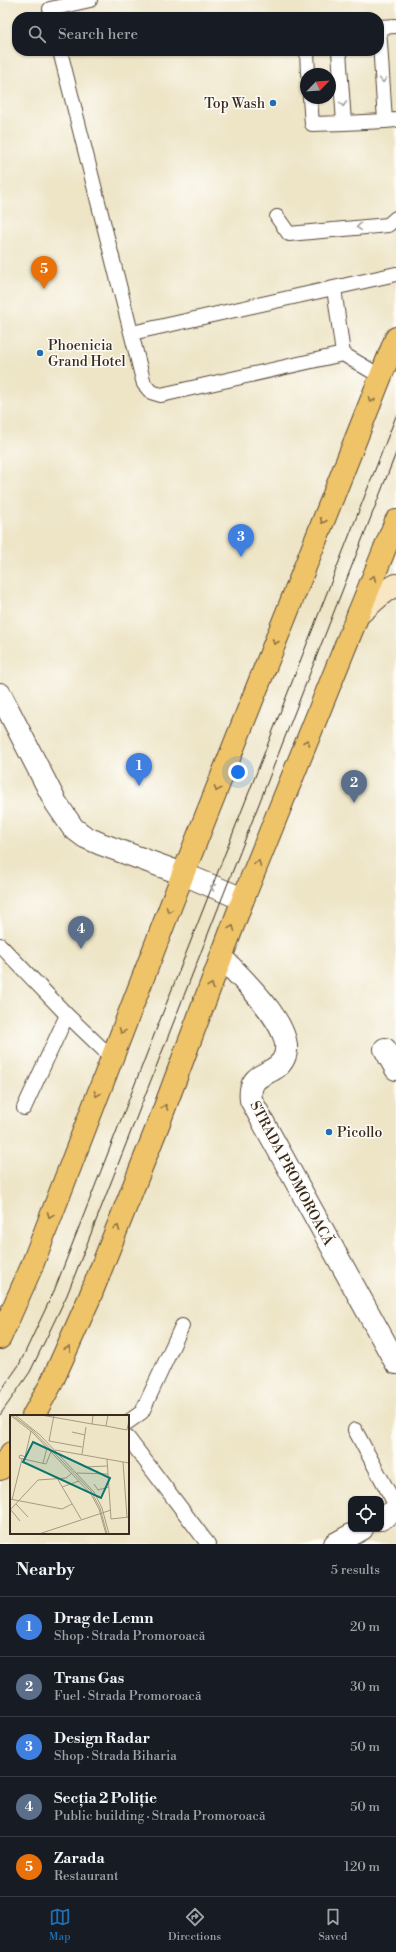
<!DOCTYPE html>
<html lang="en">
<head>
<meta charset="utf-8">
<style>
  :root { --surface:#171b24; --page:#20242c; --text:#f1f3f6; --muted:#9ea1a6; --line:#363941; --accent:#1f6fb2 }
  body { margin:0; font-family:"Libre Bodoni",serif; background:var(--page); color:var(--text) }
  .controls { position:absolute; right:12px; bottom:12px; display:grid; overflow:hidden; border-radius:8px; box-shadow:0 1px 3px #0004 }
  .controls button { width:36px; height:36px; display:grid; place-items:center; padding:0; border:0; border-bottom:1px solid var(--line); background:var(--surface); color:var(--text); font:20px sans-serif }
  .compass { position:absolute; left:300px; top:68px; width:36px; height:36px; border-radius:50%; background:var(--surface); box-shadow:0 1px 3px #0004; rotate:65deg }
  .you { position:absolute; left:238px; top:772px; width:14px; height:14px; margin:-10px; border:3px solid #fff; border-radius:50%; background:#1a73e8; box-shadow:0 0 0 6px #1a73e833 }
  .badge { display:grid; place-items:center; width:26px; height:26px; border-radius:50%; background:var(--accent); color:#fff; font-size:13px; font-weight:700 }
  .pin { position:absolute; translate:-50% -33px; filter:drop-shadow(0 1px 2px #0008) }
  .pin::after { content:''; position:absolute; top:21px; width:14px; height:12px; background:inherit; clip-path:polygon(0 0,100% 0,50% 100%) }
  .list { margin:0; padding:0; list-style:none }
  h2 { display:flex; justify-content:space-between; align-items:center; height:52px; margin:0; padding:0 16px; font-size:17px }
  h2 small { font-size:13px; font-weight:400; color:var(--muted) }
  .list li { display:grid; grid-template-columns:26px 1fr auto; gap:12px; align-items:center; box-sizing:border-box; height:60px; padding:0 16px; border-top:1px solid var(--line) }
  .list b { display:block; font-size:15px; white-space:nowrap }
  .list p { margin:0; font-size:13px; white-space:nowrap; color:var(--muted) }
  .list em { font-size:13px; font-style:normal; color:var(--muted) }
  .icon { flex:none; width:22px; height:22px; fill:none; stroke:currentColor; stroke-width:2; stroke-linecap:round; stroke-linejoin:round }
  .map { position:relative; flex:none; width:396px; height:1544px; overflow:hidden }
  .search { position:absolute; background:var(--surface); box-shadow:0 1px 3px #0004; left:12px; right:12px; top:12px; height:44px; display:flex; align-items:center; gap:10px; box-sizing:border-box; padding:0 14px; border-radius:16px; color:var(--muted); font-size:15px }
  .sheet { height:352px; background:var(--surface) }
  nav { display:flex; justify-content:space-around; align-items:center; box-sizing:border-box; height:56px; border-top:1px solid var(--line); background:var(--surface); font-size:11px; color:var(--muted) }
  nav a { display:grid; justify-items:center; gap:2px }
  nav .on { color:var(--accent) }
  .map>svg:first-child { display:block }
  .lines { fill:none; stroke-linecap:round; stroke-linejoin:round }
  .lane-casing { stroke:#564637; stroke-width:16 }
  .street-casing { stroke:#564637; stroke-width:24 }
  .secondary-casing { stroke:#564637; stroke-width:24 }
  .primary-casing { stroke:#564637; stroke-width:24 }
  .lane { stroke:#fff; stroke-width:14 }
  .street { stroke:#fff; stroke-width:22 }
  .secondary { stroke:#f9e7c3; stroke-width:22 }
  .primary { stroke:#efc469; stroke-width:22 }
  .tram { stroke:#3b2a1e; stroke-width:1 }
  .oneway { stroke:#a79f9a }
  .oneway2 { stroke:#8c6f40 }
  .poi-dot { fill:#1f6fb2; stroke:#fdfcf7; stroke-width:1.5 }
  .labels { text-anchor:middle; stroke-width:3; stroke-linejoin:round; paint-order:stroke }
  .poi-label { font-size:14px; fill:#3b2a1e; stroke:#fdfcf7; text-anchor:start }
  .street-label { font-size:14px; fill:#3b2a1e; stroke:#fdfcf7 }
  .inset-road { fill:none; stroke:#a69a83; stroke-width:1 }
  .view { fill:#0f766e; fill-opacity:0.15; stroke:#0f766e; stroke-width:2 }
  .inset-edge { fill:none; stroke:#3b2a1e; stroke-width:2 }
</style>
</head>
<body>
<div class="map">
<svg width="396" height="1544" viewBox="0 0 396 1544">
  <rect width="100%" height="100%" fill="#fdfcf7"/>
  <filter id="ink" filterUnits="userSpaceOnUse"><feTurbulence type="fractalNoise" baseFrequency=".025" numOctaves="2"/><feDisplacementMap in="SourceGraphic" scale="8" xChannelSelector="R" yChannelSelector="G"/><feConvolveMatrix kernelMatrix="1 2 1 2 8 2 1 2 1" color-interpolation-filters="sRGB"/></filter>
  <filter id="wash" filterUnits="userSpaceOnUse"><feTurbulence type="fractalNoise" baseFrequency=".012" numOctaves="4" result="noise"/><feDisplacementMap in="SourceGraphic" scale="16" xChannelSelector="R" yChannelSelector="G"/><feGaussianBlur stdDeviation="0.9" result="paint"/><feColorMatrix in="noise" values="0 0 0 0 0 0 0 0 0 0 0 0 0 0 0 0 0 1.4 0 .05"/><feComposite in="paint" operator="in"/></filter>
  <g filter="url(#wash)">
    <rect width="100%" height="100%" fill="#eee5c7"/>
  </g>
  <g filter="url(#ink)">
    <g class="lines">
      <defs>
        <path id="lane" d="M50,9L90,0
          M379,27L385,121L396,120
          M379,27L396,26
          M60,51L144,384L151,392L161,395L343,354L380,376
          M307,51L308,74
          M339,51L344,123L385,121
          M310,98L312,124L344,123
          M277,217L289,234L388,225L396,218
          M334,288L343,354
          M132,333L396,274
          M0,945L67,1015L111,1057
          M24,1108L67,1015
          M128,1422L142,1412L182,1326
          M355,1430L396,1506
          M128,1438L208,1544"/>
        <path id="street" d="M0,694L56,803L73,828L85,837L101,844L183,874L243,899
          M221,957C239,976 298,1029 284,1058C275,1078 247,1069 251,1100L396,1363
          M385,1049L396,1069
          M381,1519L396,1510
          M335,1544L362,1529"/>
        <path id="secondary" d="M358,615L384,592L396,585"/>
        <path id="primary" d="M0,1338L31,1268L183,874L396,338
          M33,1416L51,1384L89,1299L160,1120L243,899L396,521
          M0,1469L11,1453"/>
      </defs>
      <use href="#lane" class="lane-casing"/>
      <use href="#street" class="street-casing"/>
      <use href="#secondary" class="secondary-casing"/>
      <use href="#primary" class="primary-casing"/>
      <use href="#lane" class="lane"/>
      <use href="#street" class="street"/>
      <use href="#secondary" class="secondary"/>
      <use href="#primary" class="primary"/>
      <path class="tram" d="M0,1392L19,1365L54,1291L396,416
        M0,1415L30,1372L67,1295L396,453"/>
    </g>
    <defs><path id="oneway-chevron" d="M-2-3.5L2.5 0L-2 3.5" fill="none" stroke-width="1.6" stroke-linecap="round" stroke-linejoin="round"/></defs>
    <g class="oneway">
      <use href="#oneway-chevron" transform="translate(383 80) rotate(87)"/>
      <use href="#oneway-chevron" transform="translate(343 104) rotate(86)"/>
      <use href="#oneway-chevron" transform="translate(359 227) rotate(175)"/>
      <use href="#oneway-chevron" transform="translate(213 887) rotate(-158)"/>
    </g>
    <g class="oneway2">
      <use href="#oneway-chevron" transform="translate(371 400) rotate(112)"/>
      <use href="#oneway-chevron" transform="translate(323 521) rotate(112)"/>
      <use href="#oneway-chevron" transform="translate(373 578) rotate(-68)"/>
      <use href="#oneway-chevron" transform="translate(275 642) rotate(112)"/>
      <use href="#oneway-chevron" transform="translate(307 742) rotate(-68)"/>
      <use href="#oneway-chevron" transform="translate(217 789) rotate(112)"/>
      <use href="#oneway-chevron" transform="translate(258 863) rotate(-68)"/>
      <use href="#oneway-chevron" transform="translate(169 910) rotate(111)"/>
      <use href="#oneway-chevron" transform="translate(232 928) rotate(-69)"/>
      <use href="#oneway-chevron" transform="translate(211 986) rotate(-69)"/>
      <use href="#oneway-chevron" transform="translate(122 1031) rotate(111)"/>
      <use href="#oneway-chevron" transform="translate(97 1094) rotate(111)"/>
      <use href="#oneway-chevron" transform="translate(165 1107) rotate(-69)"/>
      <use href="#oneway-chevron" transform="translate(50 1215) rotate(111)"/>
      <use href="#oneway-chevron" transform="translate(117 1228) rotate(-68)"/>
      <use href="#oneway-chevron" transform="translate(68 1349) rotate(-66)"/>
    </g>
  </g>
  <g class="poi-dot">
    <circle cx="273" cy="103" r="4"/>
    <circle cx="40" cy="353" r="4"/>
    <circle cx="329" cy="1132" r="4"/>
  </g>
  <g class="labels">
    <g class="poi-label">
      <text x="265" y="108" text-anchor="end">Top Wash</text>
      <text x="48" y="350">Phoenicia<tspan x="48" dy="16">Grand Hotel</tspan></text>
      <text x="337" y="1137">Picollo</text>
    </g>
    <g class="street-label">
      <text transform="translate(292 1173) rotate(62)" y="5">STRADA PROMOROACĂ</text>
    </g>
  </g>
  <g transform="translate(10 1415)">
    <rect width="119" height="119" fill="#eee5c7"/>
    <path class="inset-road" d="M0,0L22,17L81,79L89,94L96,119M2,0L22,15L81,76L90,93L97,119M5,0L30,20L84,77L92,93L99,119M31,0L82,9L83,0M44,0L39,26L72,32M82,9L96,11L98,0M96,11L117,15L119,5M62,17L75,20M45,35L119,48M72,39L76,12M15,42L21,16M16,42L10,40L9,43L36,49L41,37M97,44L101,104L119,102M113,47L117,102M33,48L37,33M75,52L97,51M67,58L98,59M47,63L71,104M84,69L88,75L99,72M52,72L69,66M0,84L52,94L62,89M2,85L12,44M6,89L18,102M0,95L28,65L56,63L62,58M1,95L10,106M29,119L101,95"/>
    <path class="view" d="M23,27L100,63L91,83L13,47Z"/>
    <rect width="119" height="119" class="inset-edge"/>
  </g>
</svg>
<div class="controls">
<button><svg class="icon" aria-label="locate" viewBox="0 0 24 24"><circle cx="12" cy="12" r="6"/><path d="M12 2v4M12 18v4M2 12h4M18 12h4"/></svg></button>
</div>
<svg class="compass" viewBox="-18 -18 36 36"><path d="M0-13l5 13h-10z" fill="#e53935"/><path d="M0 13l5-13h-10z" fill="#9ea1a6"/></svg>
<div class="you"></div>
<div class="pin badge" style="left:139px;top:786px;background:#3f7fe0">1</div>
<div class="pin badge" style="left:354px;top:803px;background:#5c6f8a">2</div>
<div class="pin badge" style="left:241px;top:557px;background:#3f7fe0">3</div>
<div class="pin badge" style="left:81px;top:949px;background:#5c6f8a">4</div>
<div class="pin badge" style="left:44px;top:289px;background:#e8710a">5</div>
<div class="search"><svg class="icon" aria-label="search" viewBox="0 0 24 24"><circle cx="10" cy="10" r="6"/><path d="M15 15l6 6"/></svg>Search here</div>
</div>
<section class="sheet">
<h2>Nearby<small>5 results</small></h2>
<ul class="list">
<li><span class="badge" style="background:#3f7fe0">1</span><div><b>Drag de Lemn</b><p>Shop · Strada Promoroacă</p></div><em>20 m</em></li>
<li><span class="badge" style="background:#5c6f8a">2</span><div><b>Trans Gas</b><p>Fuel · Strada Promoroacă</p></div><em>30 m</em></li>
<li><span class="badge" style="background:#3f7fe0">3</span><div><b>Design Radar</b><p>Shop · Strada Biharia</p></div><em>50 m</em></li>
<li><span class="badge" style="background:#5c6f8a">4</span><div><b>Secția 2 Poliție</b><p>Public building · Strada Promoroacă</p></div><em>50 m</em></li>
<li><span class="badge" style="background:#e8710a">5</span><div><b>Zarada</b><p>Restaurant</p></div><em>120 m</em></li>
</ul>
</section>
<nav>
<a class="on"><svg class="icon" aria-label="map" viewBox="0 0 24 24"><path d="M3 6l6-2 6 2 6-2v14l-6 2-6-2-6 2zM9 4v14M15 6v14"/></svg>Map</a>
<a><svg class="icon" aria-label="directions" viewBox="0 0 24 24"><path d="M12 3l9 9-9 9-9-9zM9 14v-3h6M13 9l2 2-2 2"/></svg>Directions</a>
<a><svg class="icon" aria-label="saved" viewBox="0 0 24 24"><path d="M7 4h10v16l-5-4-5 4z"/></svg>Saved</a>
</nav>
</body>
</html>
